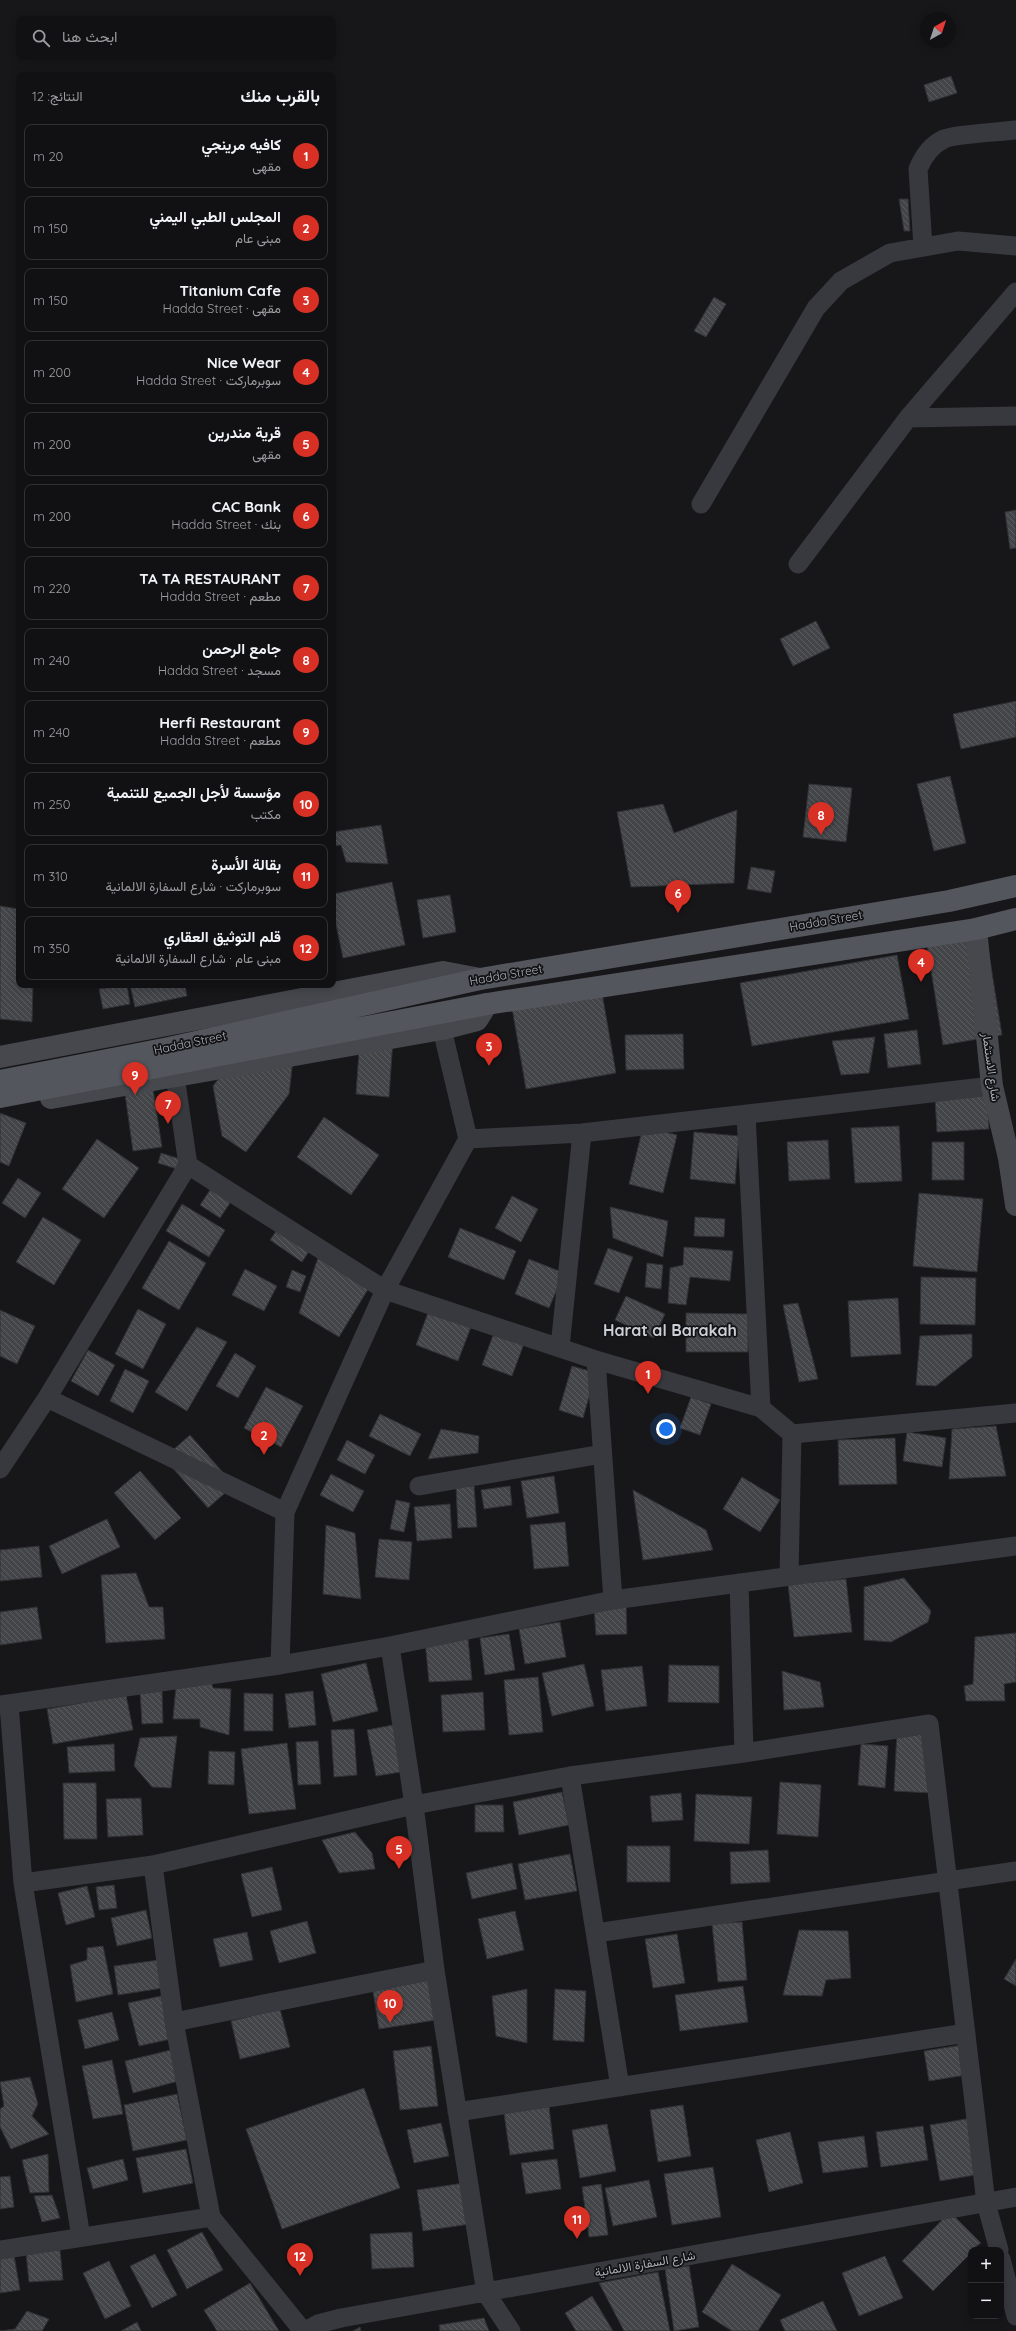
<!DOCTYPE html>
<html lang="ar">
<head>
<meta charset="utf-8">
<style>
  :root { --surface:#111113; --page:#1a1a1c; --text:#f1f3f6; --muted:#9c9da0; --line:#303133; --accent:#d93025 }
  body { margin:0; font-family:Quicksand,Vazirmatn,sans-serif; background:var(--page); color:var(--text); direction:rtl }
  .controls { position:absolute; right:12px; bottom:12px; display:grid; overflow:hidden; border-radius:8px; box-shadow:0 2px 10px #0003 }
  .controls button { width:36px; height:36px; display:grid; place-items:center; padding:0; border:0; border-bottom:1px solid var(--line); background:var(--surface); color:var(--text); font:20px sans-serif }
  .compass { position:absolute; left:920px; top:12px; width:36px; height:36px; border-radius:50%; background:var(--surface); box-shadow:0 2px 10px #0003; rotate:39deg }
  .you { position:absolute; left:666px; top:1429px; width:14px; height:14px; margin:-10px; border:3px solid #fff; border-radius:50%; background:#1a73e8; box-shadow:0 0 0 6px #1a73e833 }
  .badge { display:grid; place-items:center; width:26px; height:26px; border-radius:50%; background:var(--accent); color:#fff; font-size:13px; font-weight:700 }
  .pin { position:absolute; translate:-50% -33px; filter:drop-shadow(0 1px 2px #0008) }
  .pin::after { content:''; position:absolute; top:21px; width:14px; height:12px; background:inherit; clip-path:polygon(0 0,100% 0,50% 100%) }
  .list { margin:0; padding:0; list-style:none }
  h2 { display:flex; justify-content:space-between; align-items:center; height:52px; margin:0; padding:0 16px; font-size:17px }
  h2 small { font-size:13px; font-weight:400; color:var(--muted) }
  .list li { display:grid; grid-template-columns:26px 1fr auto; gap:12px; align-items:center; box-sizing:border-box; height:64px; margin:0 8px 8px; padding:0 8px; border:1px solid var(--line); border-radius:8px }
  .list b { display:block; font-size:15px; white-space:nowrap }
  .list p { margin:0; font-size:13px; white-space:nowrap; color:var(--muted) }
  .list em { font-size:13px; font-style:normal; color:var(--muted) }
  .icon { flex:none; width:22px; height:22px; fill:none; stroke:currentColor; stroke-width:2; stroke-linecap:round; stroke-linejoin:round }
  .map { position:relative; flex:none; width:1016px; height:2331px; overflow:hidden; direction:ltr }
  .search { position:absolute; background:var(--surface); box-shadow:0 2px 10px #0003; left:16px; top:16px; width:320px; height:44px; display:flex; align-items:center; gap:10px; box-sizing:border-box; padding:0 14px; border-radius:8px; color:var(--muted); font-size:15px }
  .panel { position:absolute; background:var(--surface); box-shadow:0 2px 10px #0003; left:16px; top:72px; width:320px; height:916px; border-radius:8px; direction:rtl }
  .map>svg:first-child { display:block }
  .building { fill:url(#building-back-hatch); stroke:#313135 }
  .lines { fill:none; stroke-linecap:round; stroke-linejoin:round }
  .street { stroke:#38393e; stroke-width:19 }
  .secondary { stroke:#46484e; stroke-width:22 }
  .primary { stroke:#54565d; stroke-width:22 }
  .labels { text-anchor:middle; stroke-width:3.5; stroke-linejoin:round; paint-order:stroke }
  .street-label { font-size:12px; fill:#a9afb9; stroke:#121214 }
  .district-label { font-size:16px; font-weight:bold; fill:#caced5; stroke:#121214 }
</style>
</head>
<body>
<div class="map">
<svg width="1016" height="2331" viewBox="0 0 1016 2331">
  <defs>
    <pattern id="building-back-hatch" width="6" height="6" patternUnits="userSpaceOnUse"><rect width="6" height="6" fill="#434549"/><path d="M-1 5l2 2M0 0l6 6M5-1l2 2" fill="none" stroke="#5b5d61"/></pattern>
  </defs>
  <rect width="100%" height="100%" fill="#171719"/>
  <path class="building" d="M951,76L957,93L929,102L924,85Z
    M899,199H908L910,231H904Z
    M714,297L726,304L706,337L694,331Z
    M1016,510V548L1010,549L1005,512Z
    M816,621L830,648L793,666L780,639Z
    M1016,701V737L961,749L953,714Z
    M950,776L966,843L934,851L917,784Z
    M809,784L852,788L846,842L803,837Z
    M663,804L674,833L737,810L734,883L631,887L617,812Z
    M381,825L388,864L346,862L341,845L333,846V832Z
    M751,867L775,871L771,893L747,889Z
    M392,882L405,945L343,958L333,910V894Z
    M450,895L456,932L423,938L417,900Z
    M0,906L19,909V985H33L32,1022L0,1019Z
    M985,929L1002,1035L943,1045L926,939Z
    M897,955L909,1019L752,1046L740,983Z
    M127,985L130,1004L103,1009L99,989Z
    M130,985H185L187,996L135,1007Z
    M602,993L616,1073L526,1089L512,1008Z
    M917,1030L921,1064L888,1068L884,1034Z
    M683,1034L684,1069L626,1070L625,1035Z
    M360,1037L393,1039L389,1097L356,1094Z
    M875,1037L869,1073L841,1075L832,1041Z
    M293,1060L289,1094L246,1152L222,1136L213,1086L224,1072Z
    M152,1083L162,1147L133,1151L124,1087Z
    M987,1094L989,1129L937,1132L935,1098Z
    M0,1113L26,1123L9,1166L0,1162Z
    M324,1117L379,1155L351,1195L297,1157Z
    M899,1126L902,1181L855,1183L851,1128Z
    M643,1127L677,1135L663,1193L629,1184Z
    M694,1132L739,1136L735,1184L690,1179Z
    M97,1139L139,1168L104,1218L62,1189Z
    M828,1140L830,1179L789,1181L787,1142Z
    M932,1142H964V1180H932Z
    M161,1153L183,1160L180,1170L158,1163Z
    M18,1178L41,1193L25,1218L2,1203Z
    M212,1187L232,1200L220,1218L200,1205Z
    M919,1193L983,1199L977,1272L913,1266Z
    M512,1196L538,1209L521,1242L495,1228Z
    M182,1204L225,1230L209,1257L166,1231Z
    M610,1207L668,1221L663,1257L613,1238Z
    M43,1217L81,1240L54,1285L16,1262Z
    M695,1217L725,1219L724,1237L694,1236Z
    M285,1218L317,1239L302,1262L270,1240Z
    M460,1228L516,1251L504,1280L448,1257Z
    M169,1241L206,1263L179,1310L142,1288Z
    M684,1247L733,1251L730,1281L690,1277L686,1305L668,1303L670,1268L683,1265Z
    M608,1248L633,1257L619,1293L594,1284Z
    M319,1255L370,1286L339,1337L299,1313Z
    M529,1259L564,1273L549,1308L515,1294Z
    M647,1263L663,1265L661,1289L645,1287Z
    M245,1269L277,1286L264,1311L232,1295Z
    M292,1270L306,1276L300,1292L286,1287Z
    M921,1277L976,1278L975,1325L920,1324Z
    M626,1296L665,1314L654,1338L615,1320Z
    M898,1298L901,1354L851,1357L848,1301Z
    M432,1302L474,1319L458,1361L416,1345Z
    M798,1303L818,1379L799,1382L783,1305Z
    M138,1309L166,1324L143,1369L115,1354Z
    M0,1310L35,1326L17,1364L0,1356Z
    M686,1313L748,1314V1352H686Z
    M197,1327L227,1342L187,1411L155,1392Z
    M495,1330L525,1341L512,1376L482,1365Z
    M972,1334V1357L936,1386L916,1385L920,1336Z
    M88,1350L115,1365L98,1396L71,1381Z
    M235,1353L256,1366L238,1398L216,1386Z
    M572,1366L596,1373L583,1418L559,1410Z
    M125,1369L149,1381L133,1413L110,1401Z
    M266,1387L303,1406L281,1447L244,1428Z
    M691,1397L711,1404L700,1435L680,1428Z
    M380,1414L421,1434L410,1456L369,1436Z
    M996,1426L1006,1476L949,1479L952,1429Z
    M441,1429L479,1436L478,1453L428,1459Z
    M907,1432L946,1438L942,1467L903,1461Z
    M190,1435L234,1485L208,1508L164,1458Z
    M895,1438L897,1484L839,1485L838,1440Z
    M347,1440L375,1455L365,1474L337,1460Z
    M140,1471L181,1518L155,1540L114,1493Z
    M331,1474L364,1491L353,1512L320,1495Z
    M554,1476L559,1513L527,1518L521,1481Z
    M742,1477L780,1500L760,1532L723,1509Z
    M474,1486L477,1527L458,1528L456,1487Z
    M510,1486L512,1505L484,1509L481,1490Z
    M633,1490L706,1530L713,1550L643,1560Z
    M396,1500L410,1503L404,1532L390,1529Z
    M450,1504L452,1538L417,1541L414,1507Z
    M107,1519L120,1547L62,1574L49,1546Z
    M565,1522L569,1566L534,1569L530,1525Z
    M326,1525L355,1533L361,1599L323,1594Z
    M379,1539L412,1542L409,1580L375,1577Z
    M39,1546L42,1577L0,1581V1550Z
    M136,1573L149,1607H163L165,1639L106,1643L101,1575Z
    M904,1578L931,1611L928,1622L891,1642L864,1640V1587Z
    M846,1579L852,1632L794,1637L788,1584Z
    M626,1605L627,1634L596,1635L594,1607Z
    M37,1607L42,1639L0,1645V1612Z
    M560,1622L566,1657L525,1664L519,1629Z
    M1016,1633V1682L1004,1684L1005,1701H966L964,1686L973,1684L975,1637Z
    M509,1634L515,1670L485,1675L480,1638Z
    M468,1639L472,1680L429,1682L425,1641Z
    M366,1663L378,1711L333,1722L321,1674Z
    M584,1664L594,1706L552,1716L542,1673Z
    M669,1665L719,1666V1703L668,1702Z
    M642,1666L647,1706L606,1711L601,1670Z
    M782,1671L820,1682L824,1707L784,1710Z
    M538,1677L543,1732L509,1735L504,1680Z
    M211,1681L213,1688L231,1689L229,1735L200,1727V1719H173L176,1686Z
    M162,1690L163,1723L142,1724L140,1691Z
    M313,1691L316,1725L289,1728L285,1694Z
    M483,1692L485,1730L443,1732L441,1695Z
    M244,1693L273,1694V1731H244Z
    M126,1695L133,1730L53,1744L47,1709Z
    M398,1724L407,1771L376,1776L367,1730Z
    M924,1726L932,1793L894,1791L897,1730Z
    M354,1729L357,1775L334,1777L331,1730Z
    M177,1736L171,1788L152,1787L134,1766L140,1738Z
    M318,1741L321,1784L298,1785L296,1742Z
    M287,1743L296,1809L249,1814L241,1749Z
    M114,1744L115,1771L69,1773L67,1747Z
    M861,1744L888,1746L885,1788L858,1785Z
    M209,1751L235,1752L234,1785L208,1784Z
    M780,1782L821,1785L818,1837L777,1834Z
    M63,1783H96L97,1839H64Z
    M562,1792L569,1825L519,1835L513,1802Z
    M681,1793L683,1820L652,1822L650,1796Z
    M696,1794L752,1797L749,1844L694,1841Z
    M141,1798L143,1835L108,1837L106,1799Z
    M475,1805H503L504,1832H475Z
    M355,1832L372,1853L375,1869L339,1873L322,1840Z
    M627,1846H670V1882H627Z
    M768,1850L770,1882L731,1884L730,1852Z
    M570,1854L577,1891L525,1900L518,1864Z
    M512,1863L517,1889L472,1899L466,1873Z
    M272,1867L282,1910L252,1917L241,1874Z
    M114,1885L117,1908L99,1910L96,1887Z
    M87,1886L95,1917L66,1925L58,1893Z
    M146,1910L152,1938L117,1946L111,1918Z
    M515,1911L524,1950L487,1959L478,1919Z
    M307,1921L316,1953L279,1963L270,1931Z
    M742,1922L747,1980L718,1982L712,1924Z
    M799,1930L848,1931L851,1978L826,1980L822,1996L783,1995Z
    M247,1932L253,1960L220,1967L213,1939Z
    M677,1934L685,1983L653,1988L645,1939Z
    M103,1946L113,1994L76,2002L70,1965L87,1960V1948Z
    M1016,1959V1986L1004,1979Z
    M159,1960L163,1988L118,1995L114,1966Z
    M429,1976L436,2020L379,2029L372,1985Z
    M743,1986L748,2022L680,2031L675,1995Z
    M527,1989V2043L496,2036L492,1996Z
    M555,1989L586,1991L584,2042L553,2040Z
    M161,1996L171,2039L139,2046L128,2003Z
    M280,2009L290,2047L240,2059L231,2021Z
    M112,2012L119,2040L85,2049L78,2020Z
    M962,2045L966,2075L929,2081L924,2051Z
    M431,2046L438,2106L400,2110L393,2051Z
    M171,2050L179,2081L133,2093L125,2061Z
    M112,2060L123,2114L93,2119L82,2066Z
    M30,2077L38,2104L32,2116L49,2134L11,2149L0,2127V2109L4,2106L0,2082Z
    M364,2088L400,2188L282,2229L246,2129Z
    M177,2094L187,2140L133,2151L124,2105Z
    M683,2105L691,2156L658,2162L650,2110Z
    M549,2107L554,2149L510,2155L504,2113Z
    M978,2117L987,2173L940,2181L930,2125Z
    M441,2123L449,2156L414,2163L407,2130Z
    M607,2124L616,2171L580,2178L572,2130Z
    M923,2126L928,2160L881,2167L876,2132Z
    M790,2132L803,2183L769,2192L756,2140Z
    M864,2136L868,2167L823,2173L818,2142Z
    M186,2149L193,2183L143,2193L136,2158Z
    M48,2154L49,2192L30,2193L22,2160Z
    M123,2159L128,2180L93,2189L87,2168Z
    M557,2159L561,2189L526,2194L521,2163Z
    M713,2167L721,2217L672,2225L664,2174Z
    M10,2176L14,2207L0,2209V2177Z
    M649,2180L657,2217L613,2226L605,2188Z
    M464,2183L470,2224L423,2231L417,2190Z
    M601,2184L608,2235L589,2237L582,2187Z
    M52,2195L60,2218L42,2222L34,2196Z
    M950,2212L981,2243L971,2250V2253L933,2291L902,2261Z
    M202,2232L223,2270L187,2289L167,2250Z
    M412,2232L414,2267L372,2269L370,2234Z
    M60,2250L63,2280L29,2282L26,2253Z
    M155,2254L177,2295L152,2308L130,2266Z
    M14,2255L20,2290L0,2293V2257Z
    M885,2256L903,2298L859,2316L842,2273Z
    M109,2261L131,2306L105,2319L83,2273Z
    M732,2264L781,2295L758,2331H732L702,2312Z
    M689,2266L699,2327L674,2331L665,2269Z
    M658,2272L670,2331H624L599,2283Z
    M250,2283L279,2331H217L204,2310Z
    M592,2296L613,2331H576L565,2313Z
    M823,2301L837,2331H785L780,2320Z
    M27,2311L49,2319L42,2331H0L15,2329Z
    M484,2318L489,2331H440L439,2325Z
    M137,2322L141,2331H121Z
    M360,2327L361,2331H353Z"/>
  <g class="lines">
    <path class="street" d="M923,247L918,169C923,157 931,145 944,139C955,134 1001,132 1016,130
      M908,418L1016,416
      M701,504L816,308L841,281L890,253L958,241L1016,246
      M798,564L908,418L1016,292
      M746,1115L761,1408
      M468,1139L582,1133L992,1086
      M188,1165L385,1290L596,1360L761,1408L792,1434L1016,1413
      M560,1347L582,1133
      M596,1360L613,1600
      M47,1398L285,1512
      M0,1469L47,1398L188,1165L175,1076
      M419,1486L602,1454
      M789,1576L792,1434
      M739,1583L744,1753
      M390,1646L414,1805L435,1970L486,2293L511,2331
      M280,1665L285,1512L385,1290L468,1139L442,1029
      M9,1704L23,1883L81,2237
      M0,1705L280,1665L390,1646L613,1600L1016,1546
      M570,1776L620,2087
      M153,1865L174,2022L211,2217L303,2331
      M23,1883L153,1865L414,1805L570,1776L744,1753L929,1724L986,2203L999,2250
      M596,1933L1016,1871
      M174,2022L435,1970
      M457,2112L966,2033
      M0,2250L211,2217
      M1001,2259L1016,2316
      M305,2331L318,2324L341,2318L1016,2197"/>
    <path class="secondary" d="M976,929L992,1086L1009,1158L1016,1205
      M0,1057L443,972L480,979
      M51,1098L442,1029L477,1020L487,1004"/>
    <path class="primary" d="M0,1081L169,1048L480,979L949,901L1016,886
      M0,1097L487,1004L976,929L1016,919"/>
  </g>
  <g class="labels">
    <g class="street-label">
      <text transform="translate(826 921) rotate(-10)" y="4">Hadda Street</text>
      <text transform="translate(506 975) rotate(-10)" y="4">Hadda Street</text>
      <text transform="translate(190 1043) rotate(-12)" y="4">Hadda Street</text>
      <text transform="translate(991 1067) rotate(82)" y="4">شارع الاستثمار</text>
      <text transform="translate(645 2264) rotate(-10)" y="4">شارع السفارة الالمانية</text>
    </g>
    <g class="district-label">
      <text x="670" y="1336">Harat al Barakah</text>
    </g>
  </g>
</svg>
<div class="controls">
<button>+</button>
<button>−</button>
</div>
<svg class="compass" viewBox="-18 -18 36 36"><path d="M0-13l5 13h-10z" fill="#e53935"/><path d="M0 13l5-13h-10z" fill="#9c9da0"/></svg>
<div class="you"></div>
<div class="pin badge" style="left:648px;top:1394px">1</div>
<div class="pin badge" style="left:264px;top:1455px">2</div>
<div class="pin badge" style="left:489px;top:1066px">3</div>
<div class="pin badge" style="left:921px;top:982px">4</div>
<div class="pin badge" style="left:399px;top:1869px">5</div>
<div class="pin badge" style="left:678px;top:913px">6</div>
<div class="pin badge" style="left:168px;top:1124px">7</div>
<div class="pin badge" style="left:821px;top:835px">8</div>
<div class="pin badge" style="left:135px;top:1095px">9</div>
<div class="pin badge" style="left:390px;top:2023px">10</div>
<div class="pin badge" style="left:577px;top:2239px">11</div>
<div class="pin badge" style="left:300px;top:2276px">12</div>
<div class="search"><svg class="icon" aria-label="search" viewBox="0 0 24 24"><circle cx="10" cy="10" r="6"/><path d="M15 15l6 6"/></svg>ابحث هنا</div>
<section class="panel">
<h2>بالقرب منك<small>النتائج: 12</small></h2>
<ul class="list">
<li><span class="badge">1</span><div><b>كافيه مرينجي</b><p>مقهى</p></div><em>20 m</em></li>
<li><span class="badge">2</span><div><b>المجلس الطبي اليمني</b><p>مبنى عام</p></div><em>150 m</em></li>
<li><span class="badge">3</span><div><b>Titanium Cafe</b><p>مقهى · Hadda Street</p></div><em>150 m</em></li>
<li><span class="badge">4</span><div><b>Nice Wear</b><p>سوبرماركت · Hadda Street</p></div><em>200 m</em></li>
<li><span class="badge">5</span><div><b>قرية مندرين</b><p>مقهى</p></div><em>200 m</em></li>
<li><span class="badge">6</span><div><b>CAC Bank</b><p>بنك · Hadda Street</p></div><em>200 m</em></li>
<li><span class="badge">7</span><div><b>TA TA RESTAURANT</b><p>مطعم · Hadda Street</p></div><em>220 m</em></li>
<li><span class="badge">8</span><div><b>جامع الرحمن</b><p>مسجد · Hadda Street</p></div><em>240 m</em></li>
<li><span class="badge">9</span><div><b>Herfi Restaurant</b><p>مطعم · Hadda Street</p></div><em>240 m</em></li>
<li><span class="badge">10</span><div><b>مؤسسة لأجل الجميع للتنمية</b><p>مكتب</p></div><em>250 m</em></li>
<li><span class="badge">11</span><div><b>بقالة الأسرة</b><p>سوبرماركت · شارع السفارة الالمانية</p></div><em>310 m</em></li>
<li><span class="badge">12</span><div><b>قلم التوثيق العقاري</b><p>مبنى عام · شارع السفارة الالمانية</p></div><em>350 m</em></li>
</ul>
</section>
</div>
</body>
</html>
